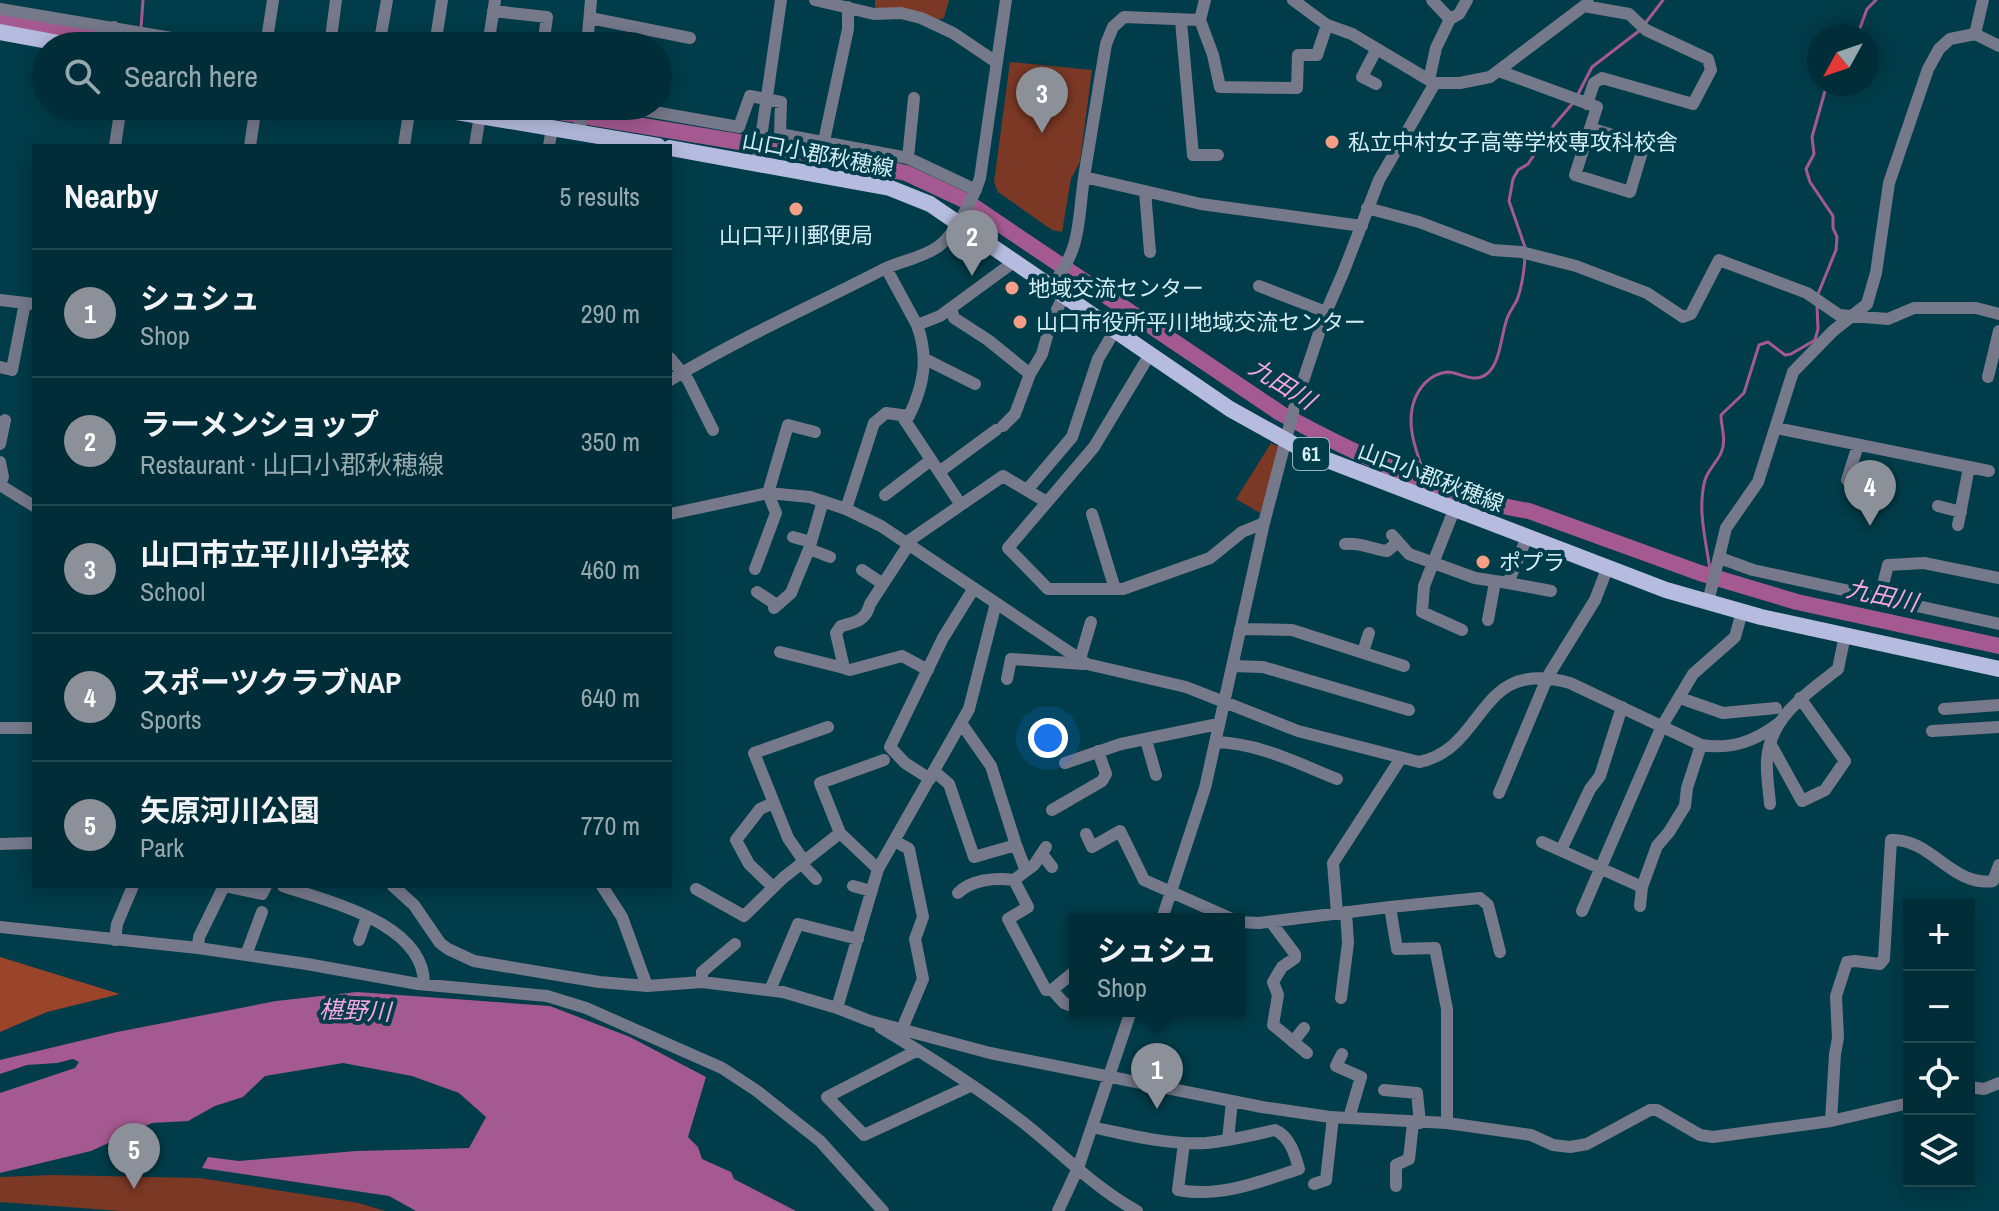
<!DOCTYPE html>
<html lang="en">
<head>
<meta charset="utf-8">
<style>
  :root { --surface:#002d37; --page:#0a353f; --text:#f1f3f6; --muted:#95a8ad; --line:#224952; --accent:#8c9099 }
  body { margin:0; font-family:"Archivo Narrow","Noto Sans JP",sans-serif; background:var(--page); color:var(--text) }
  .controls { position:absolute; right:24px; bottom:24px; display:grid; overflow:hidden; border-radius:0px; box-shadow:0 4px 20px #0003 }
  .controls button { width:72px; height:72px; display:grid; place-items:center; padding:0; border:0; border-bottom:2px solid var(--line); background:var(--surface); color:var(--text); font:40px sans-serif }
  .compass { position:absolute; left:1807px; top:24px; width:72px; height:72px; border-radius:50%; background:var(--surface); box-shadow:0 4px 20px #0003; rotate:230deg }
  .you { position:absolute; left:1048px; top:738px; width:28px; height:28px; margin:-20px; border:6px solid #fff; border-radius:50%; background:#1a73e8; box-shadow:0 0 0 12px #1a73e833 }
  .badge { display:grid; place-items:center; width:52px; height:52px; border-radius:50%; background:var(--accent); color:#fff; font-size:26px; font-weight:700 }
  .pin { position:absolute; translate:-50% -66px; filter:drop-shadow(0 2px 4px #0008) }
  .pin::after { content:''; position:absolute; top:42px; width:28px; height:24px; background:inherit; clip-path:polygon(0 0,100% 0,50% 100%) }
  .popup { position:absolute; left:1069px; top:913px; width:176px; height:104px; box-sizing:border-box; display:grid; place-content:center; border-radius:0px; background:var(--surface); filter:drop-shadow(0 2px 6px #0005); font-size:26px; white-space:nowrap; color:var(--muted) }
  .popup b { font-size:30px; color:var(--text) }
  .popup::after { content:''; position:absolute; left:50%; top:100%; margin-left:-16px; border:16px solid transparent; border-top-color:var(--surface) }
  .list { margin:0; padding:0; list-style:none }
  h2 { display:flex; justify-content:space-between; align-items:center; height:104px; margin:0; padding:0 32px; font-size:34px }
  h2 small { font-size:26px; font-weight:400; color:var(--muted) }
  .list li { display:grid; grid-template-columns:52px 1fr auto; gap:24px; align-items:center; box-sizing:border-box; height:128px; padding:0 32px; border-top:2px solid var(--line) }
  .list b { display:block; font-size:30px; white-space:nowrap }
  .list p { margin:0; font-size:26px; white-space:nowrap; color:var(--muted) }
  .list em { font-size:26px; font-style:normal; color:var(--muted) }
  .icon { flex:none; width:44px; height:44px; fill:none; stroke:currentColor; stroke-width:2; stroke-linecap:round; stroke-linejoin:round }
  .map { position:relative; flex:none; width:1999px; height:1211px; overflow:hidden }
  .search { position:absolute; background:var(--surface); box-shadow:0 4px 20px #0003; left:32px; top:32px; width:640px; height:88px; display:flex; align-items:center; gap:20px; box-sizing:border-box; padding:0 28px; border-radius:44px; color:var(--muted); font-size:30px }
  .panel { position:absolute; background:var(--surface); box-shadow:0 4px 20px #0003; left:32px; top:144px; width:640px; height:744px; border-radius:0px }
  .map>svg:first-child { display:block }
  .green { fill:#7b3824 }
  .forest { fill:#9a442a }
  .water { fill:#a55991 }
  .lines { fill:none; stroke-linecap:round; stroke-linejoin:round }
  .stream { stroke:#a55991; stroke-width:3 }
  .river { stroke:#a55991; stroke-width:16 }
  .minor { stroke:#76798a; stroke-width:12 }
  .major { stroke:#b6bcdf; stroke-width:16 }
  .poi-dot { fill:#f39f85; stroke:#003c49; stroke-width:3 }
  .labels { text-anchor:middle; stroke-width:8; stroke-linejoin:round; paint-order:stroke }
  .shield { fill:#003c49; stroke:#94b8c1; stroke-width:2 }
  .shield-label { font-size:20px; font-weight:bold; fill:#d3edf5 }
  .poi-label { font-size:22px; fill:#d3edf5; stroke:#003c49; text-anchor:start }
  .street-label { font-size:22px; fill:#d3edf5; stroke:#003c49 }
  .water-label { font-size:24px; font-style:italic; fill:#f8a6e1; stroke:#003c49 }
</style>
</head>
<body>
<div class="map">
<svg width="1999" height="1211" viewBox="0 0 1999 1211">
  <rect width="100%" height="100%" fill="#003c49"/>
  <path class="green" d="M875,0H949L944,18L934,21L875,12Z
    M1010,62L1092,70L1080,162L1071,179L1062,232L1052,230L998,192L994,182Z
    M1271,443L1280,447L1260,513L1236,499Z
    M53,1175L200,1178L359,1203L385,1211H121L0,1202V1177Z"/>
  <path class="forest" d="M0,957L120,994L47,1012L0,1032Z"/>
  <path class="water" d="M357,992L550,1006L630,1037L706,1077L688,1137L698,1147L702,1159L731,1172L734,1179L796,1211H416L389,1196L202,1168L208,1157L239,1161L356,1151L469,1148L486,1117L459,1093L412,1076L343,1063L265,1076L243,1097L215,1106L188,1121L152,1123L91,1151L0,1173V1093L75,1068L79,1062L73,1059L57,1063L27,1065L0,1074V1060L117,1032L276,1001Z"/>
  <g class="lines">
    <path class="stream" d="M1644,25L1663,0
      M141,28L143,0
      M1857,36L1867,9L1876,0
      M1577,96L1592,67L1639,31
      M1526,250L1509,201L1513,179L1518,170L1528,164L1554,125L1573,103
      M1818,294L1836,250L1837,237L1833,228V216L1810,182L1806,169L1814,154L1812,137L1827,84
      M1427,481C1415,450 1399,411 1425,383C1431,377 1438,373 1447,372C1461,372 1474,385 1488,373C1500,362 1501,337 1506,322C1508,313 1513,308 1517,300C1522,287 1524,272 1525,258
      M1710,570C1706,541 1697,509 1705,480C1708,470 1717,462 1721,453C1727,440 1721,428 1721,415L1744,393L1759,345L1768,342L1785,355L1791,354L1815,340L1818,329L1817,306"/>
    <path class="river" d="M0,18L169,46
      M523,106L841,159L906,173L964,200L1280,413C1353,453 1447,498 1529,511L1700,573L1797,602L1999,646"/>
    <path class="minor" d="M815,0L874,14L901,13L921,18L953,33L996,62
      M1293,0L1327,25L1352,34L1429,80
      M1432,0L1450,19L1436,48L1429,80L1435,83
      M1584,6L1629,14L1646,30L1708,59L1711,70L1693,104L1602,78L1594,83L1587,104
      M0,9L219,46
      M493,11L547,17L543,46
      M590,18L690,38
      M1450,19L1459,14L1467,0
      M1200,20L1213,55L1220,87L1297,88L1298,55H1317L1327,25
      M1181,21L1193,155H1218
      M1975,34L1983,0
      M111,46L114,27
      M266,46L273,0
      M330,46L336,0
      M379,46L387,0
      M435,46L442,0
      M488,46L495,0
      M587,46L591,0
      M1499,71L1597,107L1575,175L1630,192L1644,145L1590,128
      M1435,83H1460L1490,77L1588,3
      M1376,84L1362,77L1376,50
      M620,106L739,127L750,96L781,102L780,134L908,158L976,190
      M579,133L583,106
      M824,141L848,29V7
      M1644,145L1661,149
      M115,146L121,106
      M250,146L256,106
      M404,146L410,106
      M475,146L480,115
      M549,146L552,128
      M908,158L914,98
      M757,165L781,0
      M1084,177L1201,204L1362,226
      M1145,191L1150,252
      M1367,208L1419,222L1493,250L1521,252L1576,266L1647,293L1683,317L1691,314L1719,260L1807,293L1839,315L1888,319L1914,308H1976L1999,314
      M886,268L917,325
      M1259,286L1326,312
      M1051,287C1084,245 1077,219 1085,171C1092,129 1099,86 1106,44L1113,27L1124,17L1200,20L1205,0
      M0,300L34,304
      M951,309L954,318L988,340L1030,374
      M1150,354L1094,447L1008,548L1048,589H1123L1210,558L1242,532L1264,523
      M670,358L688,380L713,430
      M925,359L975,384
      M0,367L12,370L25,303
      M1988,377L1999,331
      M670,380C738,339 812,306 882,270C900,261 923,258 939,246C955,234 974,197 980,178L1006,0
      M902,416L961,505
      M1003,426L1015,414L1030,374L1042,354L1051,322L1064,295
      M1776,428L1989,471
      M0,444L5,420
      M0,462L3,477L0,485
      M939,472L996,430
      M1847,480L1858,445
      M0,485L34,506
      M1027,490L1072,437L1098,359L1115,330
      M885,495L931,460
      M1938,506L1961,512
      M846,509L874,423L886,413L909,416C924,385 929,358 917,325L940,316L1015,261
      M1454,510L1424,586L1422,612L1462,630
      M670,514L768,493L810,497L846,509L881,526L1087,664L1186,687L1298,731L1419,762C1487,749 1476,656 1570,683L1701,745C1732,750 1755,741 1779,723
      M1092,514L1115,589
      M1958,525L1969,467
      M1392,535L1409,554L1475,578L1508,583L1527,537
      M793,537L811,542
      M907,542L1003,476L1045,501
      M1345,544C1360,542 1372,549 1387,551L1398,542
      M809,549L830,557
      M1720,558L1753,570L1999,624
      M755,569L776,513L768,493L788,425L815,432
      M862,570L883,584
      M1508,583L1551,591
      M757,592L777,605
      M1880,596L1888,565L1924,563L1999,578
      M1708,602L1726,528L1758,482L1793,372L1833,331L1867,304L1876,273L1889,183L1928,69L1939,49L1950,39L1975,34L1999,46
      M774,608L791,593L809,549L823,501
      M1488,620L1495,582
      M1240,629L1292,630L1404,666
      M780,652L844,668L836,633L841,626C857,622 866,620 870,604L909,544
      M1363,652L1369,633
      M1080,659L1091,622
      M1232,666L1263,667L1409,710
      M844,668L850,670L902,656L928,670
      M1007,679L1011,659L1084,664
      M1680,698L1723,713L1776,708
      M1944,709L1999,705
      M0,728H34
      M1932,731L1999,727
      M1146,740L1156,775
      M1215,742C1259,743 1297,763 1337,779
      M1770,743L1802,801L1825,790L1845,761L1800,698
      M1065,763L1121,744L1218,724
      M934,771L949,784L974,857L1016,845L991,766L961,723
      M930,779L905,763L890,747L943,638L974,588
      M1499,793L1548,676L1595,600L1607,569
      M773,803L760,809L736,840L749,864L773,887
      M1770,804C1769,790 1766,774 1767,760C1770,717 1807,693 1838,669L1845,635
      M1052,810L1102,781L1106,774L1098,751
      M1086,834L1092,847L1120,831L1144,880L1232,919
      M895,841L909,849L923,917L915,939L923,979L902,1029
      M1542,842L1642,887
      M0,844L34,843
      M1016,845L1026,871L1014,880L1028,907L1008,919L1046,990H1052
      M1561,850L1590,789L1600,776L1622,707
      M1042,854L1052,867
      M804,861L788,838L754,753L828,727
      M801,863L816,879
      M878,869L840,833L820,783L884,760
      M1026,871L1034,865L1046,847
      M283,886C329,902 424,923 424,984
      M393,886L414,905L440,943L448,949L474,961L599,982L647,986L702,982L783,992L837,1008L870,1021L990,1053L1262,1107L1330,1117L1447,1123L1531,1135L1553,1145L1570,1147L1587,1144L1650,1110H1657L1700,1135L1713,1137L1831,1121L1909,1103
      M602,886L622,917L647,986
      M853,886L871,891
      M696,889L744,916L783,878L840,833
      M958,893C971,880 995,877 1014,880
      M1640,906L1642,887L1657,846L1669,832L1685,806L1687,788L1701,745
      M1390,907L1480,898L1488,905L1500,952
      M1582,911L1662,726L1693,674L1735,637L1742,612
      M1337,913L1333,863L1401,758
      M1162,919L1205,788L1264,523L1295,405L1326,312L1343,273L1379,180L1435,83
      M1239,922L1259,923L1390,907L1397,949L1435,948L1447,1009V1123
      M1271,922L1295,954V958L1282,967L1273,982L1278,995L1273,1025L1307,1053
      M0,927L198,948L307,964L418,984L547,996L586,1008L722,1068L757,1091L820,1141L883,1211
      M115,940L117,924L133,886
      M359,940L367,917
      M198,948L199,937L224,886L262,894L266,886
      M246,955L262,912
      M1075,971L1052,990L1064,1003L1075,1007
      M702,982V972L735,944
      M770,990L798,924L858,939
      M1341,998L1348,943L1346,912
      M837,1008L878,869L969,709L996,603
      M880,1027C928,1056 976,1086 1020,1120C1059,1150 1094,1188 1137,1211
      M1293,1042L1304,1028
      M918,1050L827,1097L864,1135L970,1086
      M1342,1054L1336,1066L1361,1077L1349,1118
      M1969,1087L1984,1089L1999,1083
      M1384,1090L1417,1093L1420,1123
      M1831,1121L1835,1054L1838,1038L1836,996L1847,962L1855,961L1880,964L1884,959L1891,840C1931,838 1952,887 1993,881L1999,865
      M1092,1127C1129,1135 1168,1145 1206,1143C1229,1141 1252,1135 1275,1130C1290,1137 1295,1154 1299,1169C1259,1182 1220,1198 1178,1190L1184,1143
      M1228,1140L1232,1101
      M1314,1184L1326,1180L1333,1117
      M1396,1186V1165L1409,1159L1413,1123
      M1058,1211L1078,1168L1131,1011"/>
    <path class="major" d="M0,32L75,46
      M421,106L658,146
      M670,148L890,188L930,204L1230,409L1309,453L1666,590L1761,617L1999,669"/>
  </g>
  <g class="poi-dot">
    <circle cx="1332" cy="142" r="8"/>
    <circle cx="796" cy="209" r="8"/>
    <circle cx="1012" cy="288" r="8"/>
    <circle cx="1020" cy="322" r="8"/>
    <circle cx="1483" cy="562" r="8"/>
  </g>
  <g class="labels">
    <rect class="shield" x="1293" y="438" width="36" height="32" rx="6"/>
    <g class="shield-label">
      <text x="1311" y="461">61</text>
    </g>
    <g class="poi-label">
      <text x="1348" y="150">私立中村女子高等学校専攻科校舎</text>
      <text x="796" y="243" text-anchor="middle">山口平川郵便局</text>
      <text x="1028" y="296">地域交流センター</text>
      <text x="1036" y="330">山口市役所平川地域交流センター</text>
      <text x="1499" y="570">ポプラ</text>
    </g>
    <g class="street-label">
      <text transform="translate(818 154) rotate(11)" y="8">山口小郡秋穂線</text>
      <text transform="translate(1431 477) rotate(21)" y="8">山口小郡秋穂線</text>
    </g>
    <g class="water-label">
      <text transform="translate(1282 384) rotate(32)" y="8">九田川</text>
      <text transform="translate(1882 596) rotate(12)" y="8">九田川</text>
      <text transform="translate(355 1011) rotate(2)" y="8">椹野川</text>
    </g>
  </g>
</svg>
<div class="controls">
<button>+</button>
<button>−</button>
<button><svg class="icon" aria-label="locate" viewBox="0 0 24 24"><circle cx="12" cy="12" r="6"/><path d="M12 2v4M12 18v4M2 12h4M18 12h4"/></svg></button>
<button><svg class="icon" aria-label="layers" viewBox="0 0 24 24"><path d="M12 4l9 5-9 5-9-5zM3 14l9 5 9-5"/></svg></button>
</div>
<svg class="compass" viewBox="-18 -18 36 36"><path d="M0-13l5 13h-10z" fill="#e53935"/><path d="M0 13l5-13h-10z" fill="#95a8ad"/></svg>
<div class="you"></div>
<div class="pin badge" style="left:1157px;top:1109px">1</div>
<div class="popup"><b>シュシュ</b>Shop</div>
<div class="pin badge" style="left:972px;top:276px">2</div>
<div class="pin badge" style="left:1042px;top:133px">3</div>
<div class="pin badge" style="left:1870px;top:526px">4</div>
<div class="pin badge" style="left:134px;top:1189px">5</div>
<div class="search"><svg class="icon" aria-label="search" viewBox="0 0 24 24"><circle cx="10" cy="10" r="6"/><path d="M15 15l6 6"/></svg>Search here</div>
<section class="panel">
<h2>Nearby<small>5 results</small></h2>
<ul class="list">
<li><span class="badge">1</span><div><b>シュシュ</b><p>Shop</p></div><em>290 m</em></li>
<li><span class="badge">2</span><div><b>ラーメンショップ</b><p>Restaurant · 山口小郡秋穂線</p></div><em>350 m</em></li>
<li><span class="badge">3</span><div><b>山口市立平川小学校</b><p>School</p></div><em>460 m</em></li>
<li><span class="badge">4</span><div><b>スポーツクラブNAP</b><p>Sports</p></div><em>640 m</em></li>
<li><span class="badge">5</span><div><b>矢原河川公園</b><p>Park</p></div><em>770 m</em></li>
</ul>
</section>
</div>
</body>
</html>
